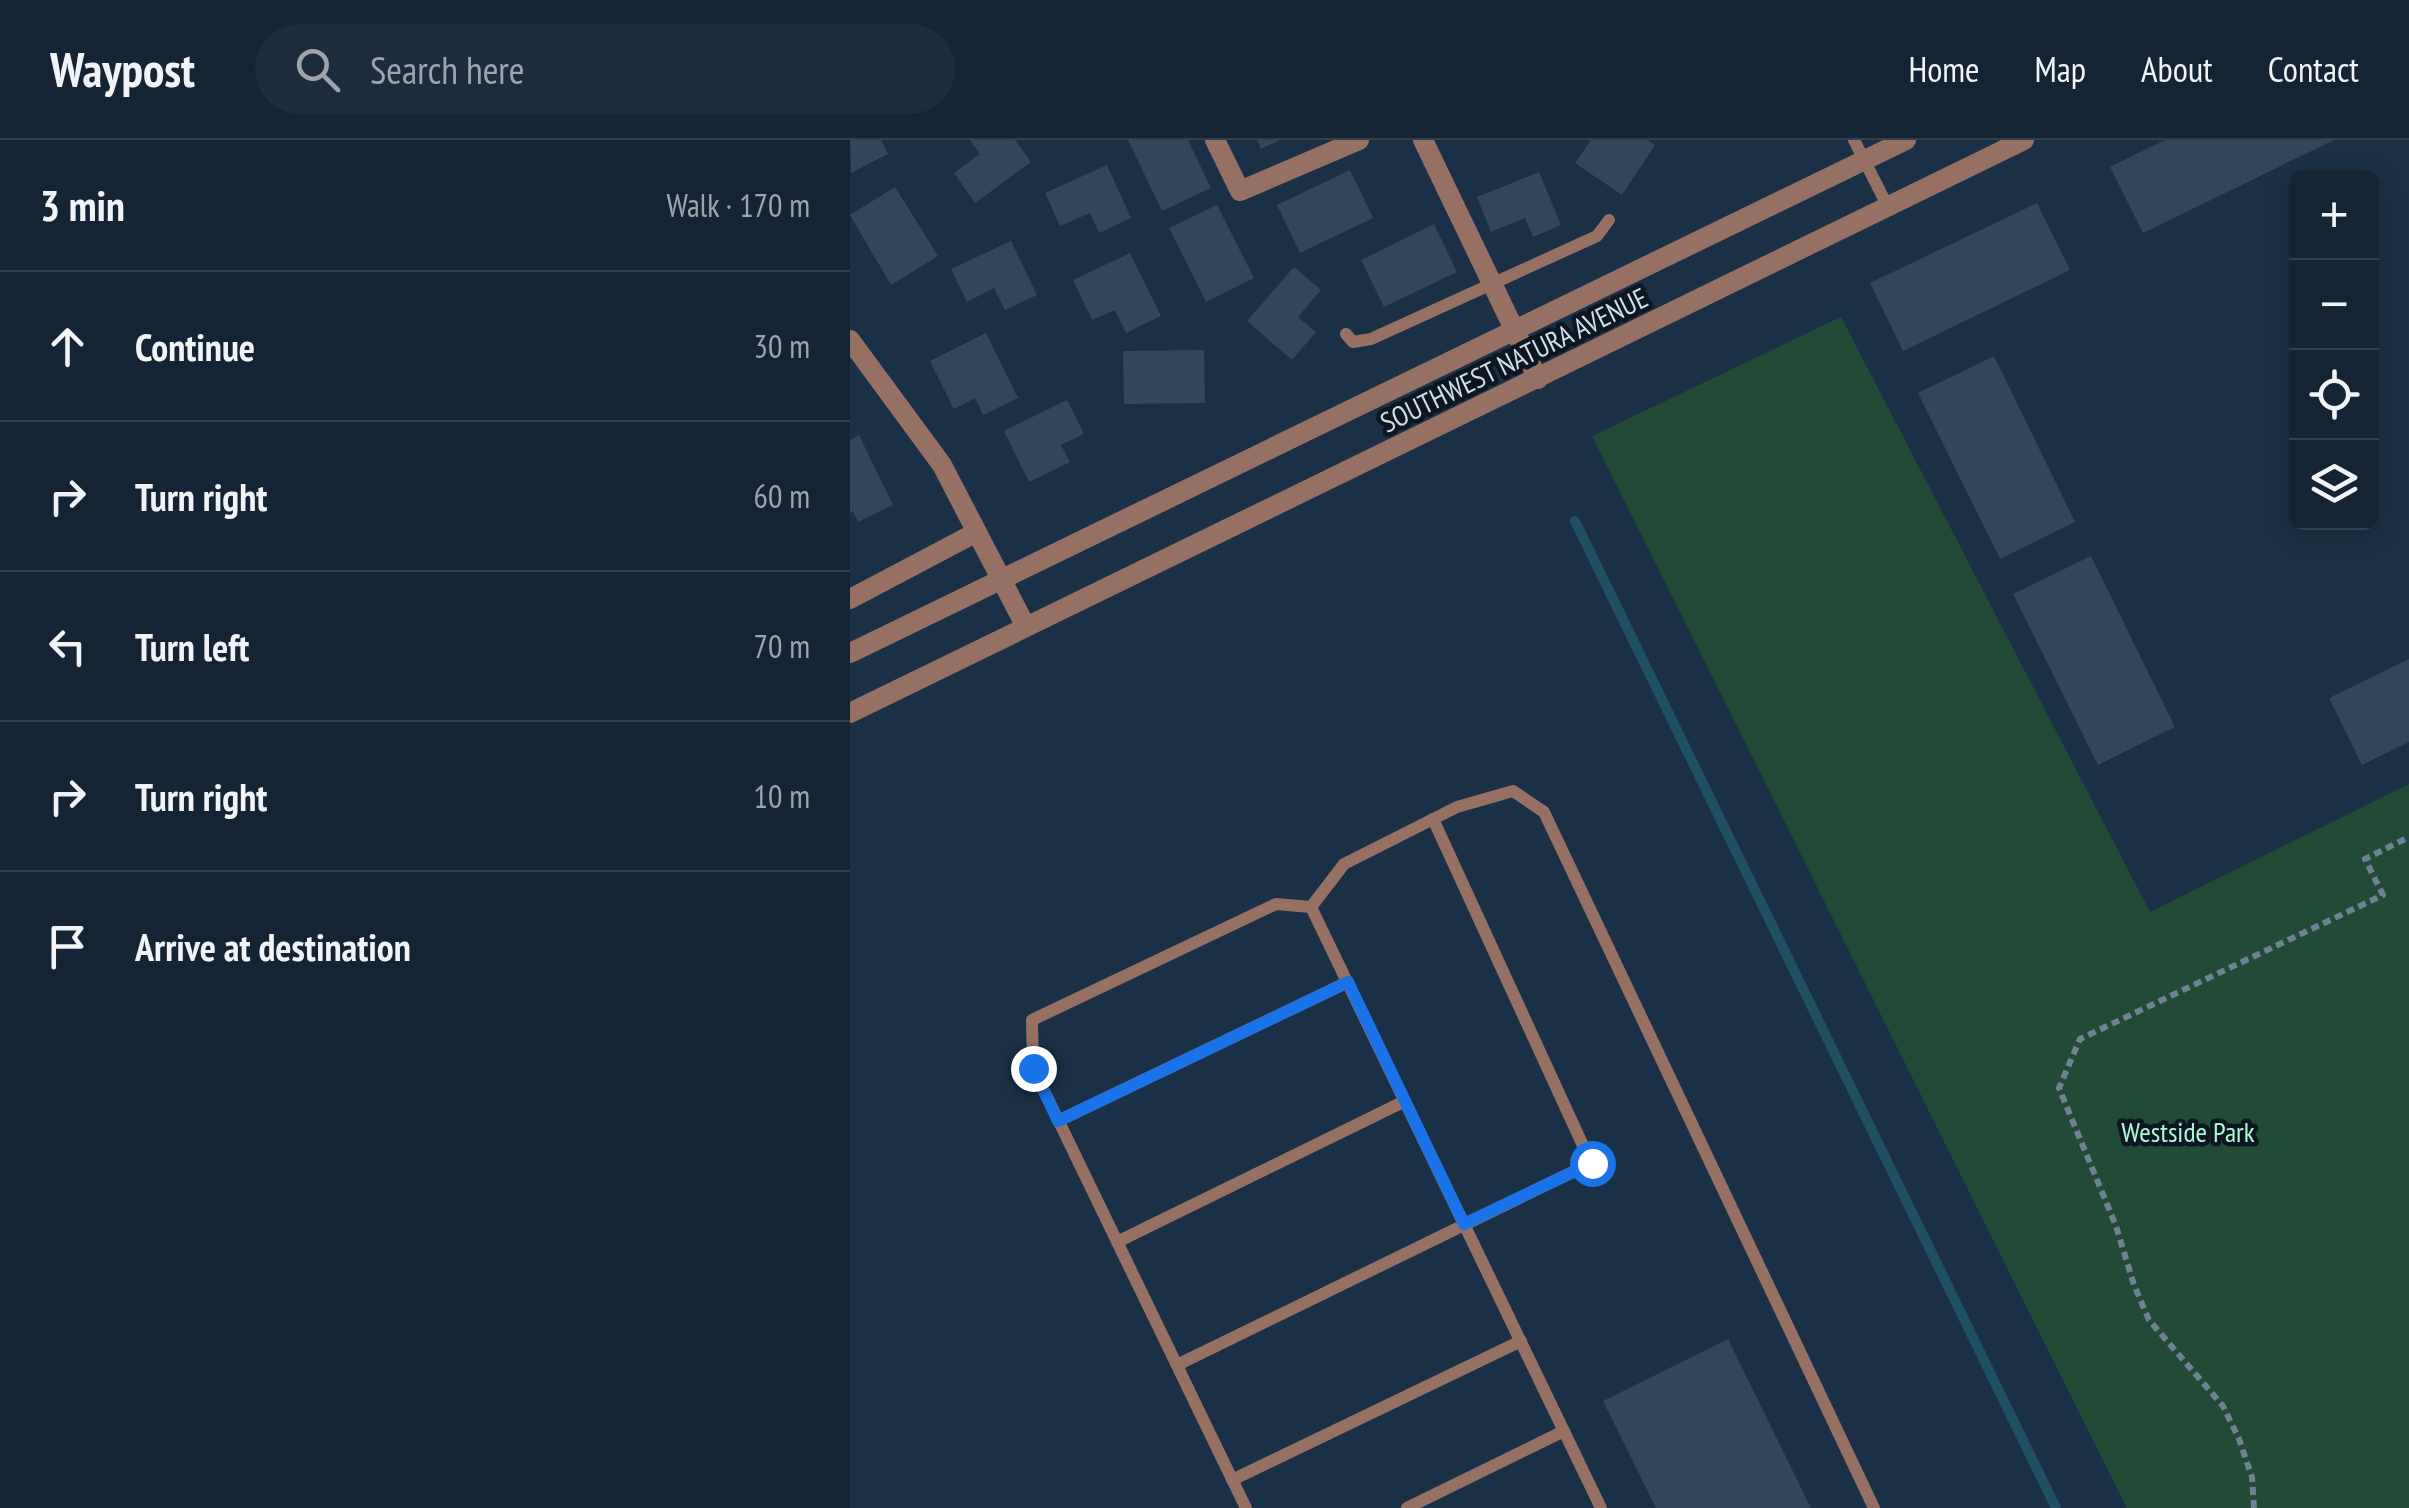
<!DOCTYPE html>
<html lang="en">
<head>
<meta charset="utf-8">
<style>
  :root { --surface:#142434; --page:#1d2c3c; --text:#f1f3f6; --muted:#9da4ac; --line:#33414f }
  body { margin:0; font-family:"PT Sans Narrow",sans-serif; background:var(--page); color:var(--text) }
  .controls { position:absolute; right:30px; top:30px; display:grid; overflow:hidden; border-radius:15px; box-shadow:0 5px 25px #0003 }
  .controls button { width:90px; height:90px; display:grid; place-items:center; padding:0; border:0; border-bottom:2px solid var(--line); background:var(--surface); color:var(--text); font:50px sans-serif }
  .stop { position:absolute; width:30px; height:30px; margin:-22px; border:8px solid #1a73e8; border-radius:50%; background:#fff }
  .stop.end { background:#1a73e8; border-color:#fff; box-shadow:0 2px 10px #0008 }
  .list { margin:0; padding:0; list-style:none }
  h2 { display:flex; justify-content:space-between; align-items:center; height:130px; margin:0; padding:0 40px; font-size:42px }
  h2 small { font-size:32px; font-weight:400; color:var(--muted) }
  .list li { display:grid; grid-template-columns:65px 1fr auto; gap:30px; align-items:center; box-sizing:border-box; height:150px; padding:0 40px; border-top:2px solid var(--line) }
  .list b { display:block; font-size:38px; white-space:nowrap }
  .list em { font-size:32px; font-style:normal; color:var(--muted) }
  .icon { flex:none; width:55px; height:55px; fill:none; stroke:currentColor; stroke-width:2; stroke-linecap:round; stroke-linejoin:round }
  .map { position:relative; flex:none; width:1559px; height:1368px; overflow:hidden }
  header { display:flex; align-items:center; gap:60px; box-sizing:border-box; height:140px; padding:0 50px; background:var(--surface); border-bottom:2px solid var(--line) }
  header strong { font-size:48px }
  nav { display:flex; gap:55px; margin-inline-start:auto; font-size:35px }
  .search { width:700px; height:90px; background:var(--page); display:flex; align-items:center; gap:25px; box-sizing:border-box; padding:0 35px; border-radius:55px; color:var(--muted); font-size:38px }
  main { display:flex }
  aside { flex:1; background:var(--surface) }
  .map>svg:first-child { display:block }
  .green { fill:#224b37 }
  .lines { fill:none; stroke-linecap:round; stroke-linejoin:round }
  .stream { stroke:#1f5160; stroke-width:10 }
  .building { fill:#30475e }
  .path { stroke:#6f8194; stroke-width:6; stroke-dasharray:8 5; stroke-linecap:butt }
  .service { stroke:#977064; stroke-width:12 }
  .minor { stroke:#977064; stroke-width:20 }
  .route { stroke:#1a73e8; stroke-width:12 }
  .labels { text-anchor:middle; stroke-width:9; stroke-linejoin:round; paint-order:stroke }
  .street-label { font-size:28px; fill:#d1dfed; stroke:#0e1721 }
  .park-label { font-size:28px; fill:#aff7d1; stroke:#0e1721 }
</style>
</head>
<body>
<header>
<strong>Waypost</strong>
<div class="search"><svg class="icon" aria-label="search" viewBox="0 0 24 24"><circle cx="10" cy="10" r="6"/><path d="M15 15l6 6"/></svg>Search here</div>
<nav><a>Home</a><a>Map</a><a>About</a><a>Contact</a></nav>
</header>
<main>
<aside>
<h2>3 min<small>Walk · 170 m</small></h2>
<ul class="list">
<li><svg class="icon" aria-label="ahead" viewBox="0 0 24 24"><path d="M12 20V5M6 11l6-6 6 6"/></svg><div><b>Continue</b></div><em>30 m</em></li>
<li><svg class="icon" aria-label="right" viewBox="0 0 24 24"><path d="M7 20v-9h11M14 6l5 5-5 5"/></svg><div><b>Turn right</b></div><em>60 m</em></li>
<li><svg class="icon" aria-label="left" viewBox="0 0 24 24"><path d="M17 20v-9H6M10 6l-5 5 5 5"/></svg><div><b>Turn left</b></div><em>70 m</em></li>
<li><svg class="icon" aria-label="right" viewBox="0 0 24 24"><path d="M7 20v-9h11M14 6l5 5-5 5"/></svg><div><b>Turn right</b></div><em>10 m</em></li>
<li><svg class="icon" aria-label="arrive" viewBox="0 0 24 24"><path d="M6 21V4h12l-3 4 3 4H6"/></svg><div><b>Arrive at destination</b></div></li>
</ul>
</aside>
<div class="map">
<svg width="1559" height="1368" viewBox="0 0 1559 1368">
  <rect width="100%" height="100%" fill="#1a3046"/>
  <path class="green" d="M991,177L1300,772L1559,644V1368H1277L742,296Z"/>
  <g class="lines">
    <path class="stream" d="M725,381L1206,1368"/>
  </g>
  <path class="building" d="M0,0H31L38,14L1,33Z
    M120,0H165L181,22L125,63L104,33L130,14Z
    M278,0H338L361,48L312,71Z
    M407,0H430L411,9Z
    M741,0H798L805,5L772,55L725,23Z
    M1315,0H1484L1293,93L1260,27Z
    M257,25L281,78L249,93L240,73L210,86L195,53Z
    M500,30L523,78L450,113L427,65Z
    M689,32L711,85L683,97L675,78L641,92L627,57Z
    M45,47L88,116L41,145L0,75Z
    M1187,63L1220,130L1053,211L1020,143Z
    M367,65L404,138L356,162L319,88Z
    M584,84L607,132L534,167L511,120Z
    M161,101L187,155L155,170L144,148L117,162L101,129Z
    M280,113L311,176L276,193L265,170L242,180L223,140Z
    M444,127L471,150L448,177L466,192L442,220L397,181Z
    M136,193L168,258L133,275L125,258L104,269L80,221Z
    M354,210L355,263L274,264L273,211Z
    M1144,216L1225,382L1150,419L1068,253Z
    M217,260L234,294L211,305L220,322L179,342L154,291Z
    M9,295L43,365L8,382L3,371L0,373V300Z
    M1241,416L1325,587L1248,625L1163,454Z
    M1559,519V602L1512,625L1479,558Z
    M878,1199L961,1368H806L753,1261Z"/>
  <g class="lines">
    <path class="path" d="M1404,1368L1402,1337L1389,1299L1373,1266L1299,1180L1284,1145L1266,1086L1209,948L1230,899L1533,755L1515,719L1559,697"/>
    <path class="service" d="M1004,0L1038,67
      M496,194L503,202L521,199L747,96L759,80
      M208,981L498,842
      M267,1102L555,961
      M327,1225L741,1023L583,679
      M382,1340L671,1201
      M396,1368L183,928L182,880L426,764L461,767
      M557,1368L714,1291
      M751,1368L461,767L494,724L607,667L663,651L694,672L1024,1368"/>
    <path class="minor" d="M365,0L390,51L509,0
      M573,0L688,239
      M0,200L92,325L176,487
      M0,459L127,392
      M0,513L1056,0
      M0,573L1174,0"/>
  </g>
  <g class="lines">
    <path class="route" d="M183,928L208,981L498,842L614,1084L742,1023"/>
  </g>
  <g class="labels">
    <g class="street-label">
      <text transform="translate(664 220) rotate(-26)" y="10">SOUTHWEST NATURA AVENUE</text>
    </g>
    <g class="park-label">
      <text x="1338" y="1002">Westside Park</text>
    </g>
  </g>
</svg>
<div class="controls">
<button>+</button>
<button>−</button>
<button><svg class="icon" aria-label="locate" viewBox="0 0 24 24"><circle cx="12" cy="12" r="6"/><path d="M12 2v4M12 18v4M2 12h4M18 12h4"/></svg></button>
<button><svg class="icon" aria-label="layers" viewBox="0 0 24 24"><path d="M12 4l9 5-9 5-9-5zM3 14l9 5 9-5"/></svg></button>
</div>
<div class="stop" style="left:742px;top:1023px"></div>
<div class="stop end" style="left:183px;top:928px"></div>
</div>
</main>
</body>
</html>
